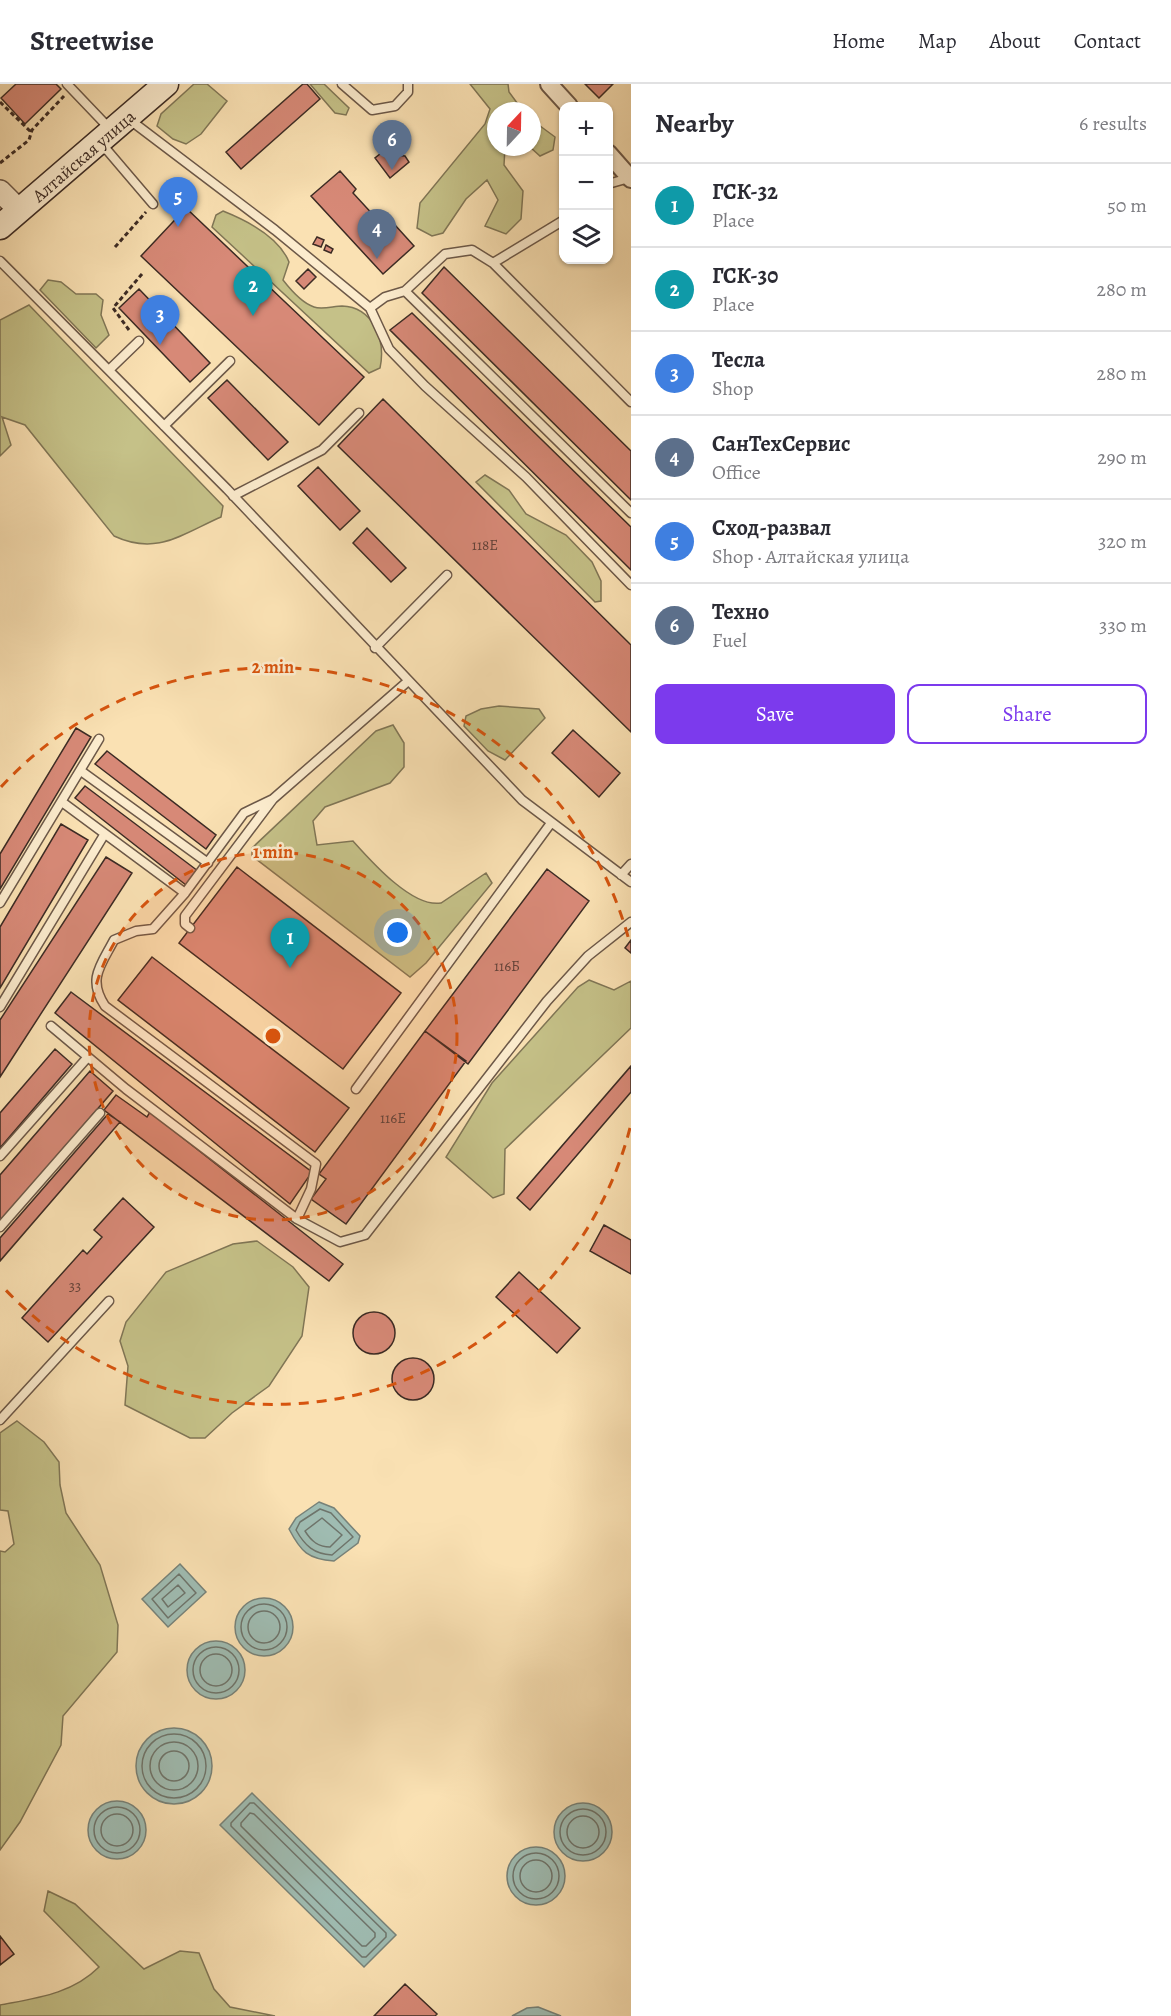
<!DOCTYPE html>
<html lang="en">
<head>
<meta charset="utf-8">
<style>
  :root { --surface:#fff; --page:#f7f7f7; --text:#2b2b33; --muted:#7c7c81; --line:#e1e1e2; --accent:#7c3aed }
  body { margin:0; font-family:Alegreya,serif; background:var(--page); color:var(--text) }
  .controls { position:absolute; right:18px; top:18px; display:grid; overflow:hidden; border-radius:12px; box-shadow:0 2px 4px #0004 }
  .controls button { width:54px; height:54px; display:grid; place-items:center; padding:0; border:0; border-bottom:2px solid var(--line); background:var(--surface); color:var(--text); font:30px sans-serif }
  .compass { position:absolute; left:487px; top:18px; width:54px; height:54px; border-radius:50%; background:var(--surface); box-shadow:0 2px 4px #0004; rotate:22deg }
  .you { position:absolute; left:398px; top:849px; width:21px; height:21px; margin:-15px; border:4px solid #fff; border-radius:50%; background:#1a73e8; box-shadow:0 0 0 9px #1a73e833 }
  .badge { display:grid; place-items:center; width:39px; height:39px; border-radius:50%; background:var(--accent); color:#fff; font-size:20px; font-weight:700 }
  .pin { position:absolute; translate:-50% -50px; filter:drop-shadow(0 2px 3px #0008) }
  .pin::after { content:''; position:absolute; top:32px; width:21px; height:18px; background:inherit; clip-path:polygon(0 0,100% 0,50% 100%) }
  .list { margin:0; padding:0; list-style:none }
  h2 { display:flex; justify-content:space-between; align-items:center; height:78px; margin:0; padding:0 24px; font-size:26px }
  h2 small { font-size:20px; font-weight:400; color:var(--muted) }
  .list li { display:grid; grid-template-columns:39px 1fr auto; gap:18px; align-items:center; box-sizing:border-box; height:84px; padding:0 24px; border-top:2px solid var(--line) }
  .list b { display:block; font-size:22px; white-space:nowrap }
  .list p { margin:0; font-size:20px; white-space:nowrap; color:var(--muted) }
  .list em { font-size:20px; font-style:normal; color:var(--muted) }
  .actions { display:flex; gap:12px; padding:18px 24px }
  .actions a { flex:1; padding:14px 0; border:2px solid var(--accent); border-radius:12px; text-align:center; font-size:21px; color:var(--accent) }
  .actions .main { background:var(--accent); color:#fff }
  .icon { flex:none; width:33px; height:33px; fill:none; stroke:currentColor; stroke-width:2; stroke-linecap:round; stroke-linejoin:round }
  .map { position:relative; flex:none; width:631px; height:1932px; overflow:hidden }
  header { display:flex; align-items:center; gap:36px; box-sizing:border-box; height:84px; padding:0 30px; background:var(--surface); border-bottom:2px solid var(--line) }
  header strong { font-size:28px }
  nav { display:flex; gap:33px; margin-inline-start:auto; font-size:21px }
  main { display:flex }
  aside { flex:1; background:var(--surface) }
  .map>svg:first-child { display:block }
  .green { fill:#c5c188; stroke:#807656; stroke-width:1.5 }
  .water { fill:#9fbcb2; stroke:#778279; stroke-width:1.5 }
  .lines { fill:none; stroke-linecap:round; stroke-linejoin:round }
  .shore { stroke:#6e746b; stroke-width:1.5 }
  .building { fill:#d78977; stroke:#3c2b24; stroke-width:1.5 }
  .service-casing { stroke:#6c5848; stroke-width:11 }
  .minor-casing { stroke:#6c5848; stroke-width:20 }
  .tertiary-casing { stroke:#6c5848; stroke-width:24 }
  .secondary-casing { stroke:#3c2b24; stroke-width:27 }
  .path { stroke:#3c2b24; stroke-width:3; stroke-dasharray:4.5 3; stroke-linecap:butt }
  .service { stroke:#fcecce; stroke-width:8 }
  .minor { stroke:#fcecce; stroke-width:16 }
  .tertiary { stroke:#fcecce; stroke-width:21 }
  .secondary { stroke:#fcecce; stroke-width:24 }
  .ring { fill:none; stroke:#d7540e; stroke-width:3; stroke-dasharray:10 8 }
  .labels { text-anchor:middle; stroke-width:5; stroke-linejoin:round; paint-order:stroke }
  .number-label { font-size:15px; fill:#634239 }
  .street-label { font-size:18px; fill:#3c2b24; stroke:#fcecce }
  .centre { fill:#d7540e; stroke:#fcecce; stroke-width:3 }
  .ring-label { font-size:18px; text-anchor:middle; font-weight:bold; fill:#d7540e; stroke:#fcecce; stroke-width:5; stroke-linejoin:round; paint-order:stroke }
</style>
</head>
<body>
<header>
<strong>Streetwise</strong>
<nav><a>Home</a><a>Map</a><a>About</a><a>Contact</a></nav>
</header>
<main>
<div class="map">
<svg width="631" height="1932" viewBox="0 0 631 1932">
  <rect width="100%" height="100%" fill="#fae1b3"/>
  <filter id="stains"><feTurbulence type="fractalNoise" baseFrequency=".00333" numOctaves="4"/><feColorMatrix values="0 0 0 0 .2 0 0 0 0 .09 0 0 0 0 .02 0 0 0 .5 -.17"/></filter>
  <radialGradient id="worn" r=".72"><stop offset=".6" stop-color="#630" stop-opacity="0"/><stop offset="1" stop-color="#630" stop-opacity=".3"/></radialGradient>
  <path class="green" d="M194,0H207L227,17L201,50L186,60L173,55L157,42L161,30Z
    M310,0H324L349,24L346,31L335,29Z
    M470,0H508L509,8L523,27H496V63H505L504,81L523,107L521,135L506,150L485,142L498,116L487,96L466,115L443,149L432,152L417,144L420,119L485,40L490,25Z
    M532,36L555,53L553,66L540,72L530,63Z
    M223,127C248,137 279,153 289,178L283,196C290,205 302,219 314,223C322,226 334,222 342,222C373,223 386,256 380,284L369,289L212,143L216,131Z
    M48,196L61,198L76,210H96L103,216L101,231L109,251L96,264L40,206Z
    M29,221L223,422L221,433C182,450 157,472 114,452L25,341L2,333L11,361L0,372V236Z
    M485,391L509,406L526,430L566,451L592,478L601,497V517L595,518L476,398Z
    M499,622L539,625L545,634L505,676L488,667L464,642L466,632L481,625Z
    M393,641L404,659V683L390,699L325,723L313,737L317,761L353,757C371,777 412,824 441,819L486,789L492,799L426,879L410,893L252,772V764L376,647Z
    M589,896L614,906L631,897V944L505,1065L504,1110L493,1114L446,1073L492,999L578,903Z
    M257,1157L293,1183L309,1203L302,1252L269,1302L232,1329L205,1354H190L125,1321L128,1282L120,1257L126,1238L166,1188L233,1160Z
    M17,1337L44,1358L59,1378L60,1401L66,1429L100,1481L118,1541L117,1568L63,1632L61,1661L20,1738L0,1766V1467L5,1468L14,1460L8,1427L0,1426V1349Z
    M48,1807L75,1820L144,1885L180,1867L199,1869L214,1905L230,1923L275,1932H0V1921C37,1914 72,1910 99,1883L44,1827Z"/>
  <path class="water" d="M319,1418L334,1424L360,1452L358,1459L334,1477C308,1475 301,1468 289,1445L296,1434Z
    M180,1480L206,1508L168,1543L142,1515Z
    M235 1543a29 29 0 1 1 58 0a29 29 0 1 1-58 0Z
    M187 1586a29 29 0 1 1 58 0a29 29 0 1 1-58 0Z
    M136 1682a38 38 0 1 1 76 0a38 38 0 1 1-76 0Z
    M252,1709L396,1851L364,1883L220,1741Z
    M88 1746a29 29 0 1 1 58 0a29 29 0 1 1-58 0Z
    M554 1748a29 29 0 1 1 58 0a29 29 0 1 1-58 0Z
    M507 1792a29 29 0 1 1 58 0a29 29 0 1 1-58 0Z
    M538,1923L561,1932H512L527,1924Z"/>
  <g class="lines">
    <path class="shore" d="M320,1425L331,1429L353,1453L332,1471C314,1470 305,1462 296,1446L300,1438Z
      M322,1434L342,1451L330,1463C318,1463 311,1457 305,1447Z
      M179,1490L196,1509L168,1534L152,1515Z
      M178,1501L185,1509L168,1523L162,1515Z
      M241 1543a23 23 0 1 1 46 0a23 23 0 1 1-46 0Z
      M248 1543a16 16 0 1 1 32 0a16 16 0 1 1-32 0Z
      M193 1586a23 23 0 1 1 46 0a23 23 0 1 1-46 0Z
      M200 1586a16 16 0 1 1 32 0a16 16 0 1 1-32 0Z
      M142 1682a32 32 0 1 1 64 0a32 32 0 1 1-64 0Z
      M150 1682a24 24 0 1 1 48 0a24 24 0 1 1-48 0Z
      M159 1682a15 15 0 1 1 30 0a15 15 0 1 1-30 0Z
      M250,1719H254L386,1849V1853L366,1873H362L231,1742V1739Z
      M94 1746a23 23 0 1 1 46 0a23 23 0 1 1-46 0Z
      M560 1748a23 23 0 1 1 46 0a23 23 0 1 1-46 0Z
      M250,1729L254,1730L375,1849V1853L366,1862H362L241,1742V1739Z
      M101 1746a16 16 0 1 1 32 0a16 16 0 1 1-32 0Z
      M567 1748a16 16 0 1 1 32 0a16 16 0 1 1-32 0Z
      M513 1792a23 23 0 1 1 46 0a23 23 0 1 1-46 0Z
      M520 1792a16 16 0 1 1 32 0a16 16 0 1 1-32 0Z"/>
  </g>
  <path class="building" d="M16,0H56L61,5L25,40L1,14Z
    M303,0H307L320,15L241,85L226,68Z
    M585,0H613L599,14Z
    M380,70L405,72L409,78L390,94L375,74Z
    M340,87L356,105L353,109L388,147L395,141L414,162L383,190L311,112Z
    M186,124L364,293L319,341L141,172Z
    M317,153L324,156L321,163L313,160Z
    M326,161L333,165L331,169L324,166Z
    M444,183L631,367V416L422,209Z
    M308,185L316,193L304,205L296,197Z
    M139,205L210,279L190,298L119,224Z
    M412,229L631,443V486L390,246Z
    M227,296L288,358L268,376L208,314Z
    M383,315L631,561V648L338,362Z
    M318,383L360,427L340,446L298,402Z
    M367,444L406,484L391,498L353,459Z
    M76,644L91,653L0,805V770Z
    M573,646L620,689L599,713L552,669Z
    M107,667L216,751L206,765L95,680Z
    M85,702L198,787L186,801L75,714Z
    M61,740L88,756L0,904V843Z
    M106,773L132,789L0,993V936Z
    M237,783L401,909L343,985L179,859Z
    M547,785L589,817L468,980L425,947Z
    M631,856V869L625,864Z
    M152,873L349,1024L315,1068L118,916Z
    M71,908L312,1088L290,1120L55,929Z
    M425,947L466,977L346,1140L311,1115L326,1095L319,1090Z
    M55,965L72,980L0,1064V1029Z
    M631,982V1008L530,1126L517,1114Z
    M90,987L113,1007L0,1138V1091Z
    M116,1011L147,1033L150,1028L343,1180L329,1197L104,1026Z
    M108,1030L120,1038L0,1177V1154Z
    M123,1114L154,1143L48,1258L22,1234L83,1166L87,1170L102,1153L94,1146Z
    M604,1141L631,1156V1190L590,1167Z
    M519,1188L580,1244L557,1269L496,1213Z
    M353 1249a21 21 0 1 1 42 0a21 21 0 1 1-42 0Z
    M392 1295a21 21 0 1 1 42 0a21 21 0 1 1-42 0Z
    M0,1852L14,1870L0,1881Z
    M405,1900L437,1930L435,1932H374Z"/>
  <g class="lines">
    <defs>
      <path id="service" d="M67,0L110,45
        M342,0L372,26L395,22L408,8V0
        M130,36L275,146L370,224L385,213L405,207L445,170L472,166L493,179L564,136
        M101,59L153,120
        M608,100L629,94
        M0,177L227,405L522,716L631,798
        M493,179L631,318
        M405,207L631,429
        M370,224L389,265L425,302L526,393L631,501
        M109,286L139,257
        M164,342L230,277
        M233,412L322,366L359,329
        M375,564L447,491
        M81,687L208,779
        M273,715L244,729L185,809L153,845L136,847L114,856C101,881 87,895 105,922L316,1080L311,1105L297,1135
        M62,718L185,809
        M621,791L631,780
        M0,819L99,655
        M190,844L185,840V832L273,715L407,598
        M0,923L104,751
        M51,942L126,1005L297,1135L340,1158L365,1151L547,917L588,872L631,838
        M356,1005L551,739
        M0,1072L87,974
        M0,1143L100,1029
        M0,1336L109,1217"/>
      <path id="minor" d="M549,0L569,22
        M608,69L631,95"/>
      <path id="tertiary" d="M0,107L20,127"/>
      <path id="secondary" d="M0,143L166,0"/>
    </defs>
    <use href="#service" class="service-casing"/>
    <use href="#minor" class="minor-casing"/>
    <use href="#tertiary" class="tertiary-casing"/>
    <use href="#secondary" class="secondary-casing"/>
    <path class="path" d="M0,18L31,48
      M0,79L29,56L32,46L64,12
      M115,163L146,128
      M129,246L113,224L142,190"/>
    <use href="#service" class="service"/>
    <use href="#minor" class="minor"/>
    <use href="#tertiary" class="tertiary"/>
    <use href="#secondary" class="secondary"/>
  </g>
  <circle cx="273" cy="952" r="184" fill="#d7540e" fill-opacity=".12"/>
  <g class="ring">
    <circle cx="273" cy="952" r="184"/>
    <path d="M630 1044A369 369 0 0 1 1 1201M1 703A369 369 0 0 1 630 860"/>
  </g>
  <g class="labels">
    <g class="number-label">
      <text x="485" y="466">118Е</text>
      <text x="507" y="887">116Б</text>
      <text x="393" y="1039">116Е</text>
      <text x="75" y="1207">33</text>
    </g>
    <g class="street-label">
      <text transform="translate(84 72) rotate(-41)" y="6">Алтайская улица</text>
    </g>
  </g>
  <circle cx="273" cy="952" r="9" class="centre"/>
  <g class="ring-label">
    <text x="273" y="589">2 min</text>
    <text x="273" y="774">1 min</text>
  </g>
  <rect width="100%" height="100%" filter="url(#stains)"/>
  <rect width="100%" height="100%" fill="url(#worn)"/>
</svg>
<div class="controls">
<button>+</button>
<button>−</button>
<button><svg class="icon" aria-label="layers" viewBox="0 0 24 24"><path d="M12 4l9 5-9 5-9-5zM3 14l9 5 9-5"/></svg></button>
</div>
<svg class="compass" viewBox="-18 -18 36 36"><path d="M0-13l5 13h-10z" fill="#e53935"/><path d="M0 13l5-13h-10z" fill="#7c7c81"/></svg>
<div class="you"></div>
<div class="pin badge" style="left:290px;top:884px;background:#0f9aa8">1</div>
<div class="pin badge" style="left:253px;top:232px;background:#0f9aa8">2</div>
<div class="pin badge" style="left:160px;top:261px;background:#3f7fe0">3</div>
<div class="pin badge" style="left:377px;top:175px;background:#5c6f8a">4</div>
<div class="pin badge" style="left:178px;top:143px;background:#3f7fe0">5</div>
<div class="pin badge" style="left:392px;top:86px;background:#5c6f8a">6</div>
</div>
<aside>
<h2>Nearby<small>6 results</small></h2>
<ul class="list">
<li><span class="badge" style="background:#0f9aa8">1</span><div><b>ГСК-32</b><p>Place</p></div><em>50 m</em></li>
<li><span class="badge" style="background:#0f9aa8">2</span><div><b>ГСК-30</b><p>Place</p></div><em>280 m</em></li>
<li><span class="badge" style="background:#3f7fe0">3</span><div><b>Тесла</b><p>Shop</p></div><em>280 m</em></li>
<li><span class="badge" style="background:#5c6f8a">4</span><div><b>СанТехСервис</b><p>Office</p></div><em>290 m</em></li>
<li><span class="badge" style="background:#3f7fe0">5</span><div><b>Сход-развал</b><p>Shop · Алтайская улица</p></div><em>320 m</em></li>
<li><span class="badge" style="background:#5c6f8a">6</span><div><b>Техно</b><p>Fuel</p></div><em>330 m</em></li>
</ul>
<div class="actions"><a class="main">Save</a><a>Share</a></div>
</aside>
</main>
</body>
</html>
